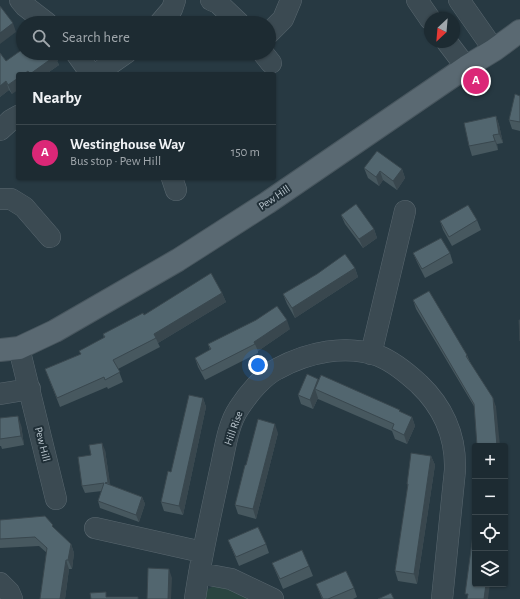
<!DOCTYPE html>
<html lang="en">
<head>
<meta charset="utf-8">
<style>
  :root { --surface:#1d2b32; --page:#2a373e; --text:#f1f3f6; --muted:#a0a7ac; --line:#3b474d; --accent:#db2777 }
  body { margin:0; font-family:"Alegreya Sans",sans-serif; background:var(--page); color:var(--text) }
  .controls { position:absolute; right:12px; bottom:12px; display:grid; overflow:hidden; border-radius:4px; box-shadow:0 1px 3px #0004 }
  .controls button { width:36px; height:36px; display:grid; place-items:center; padding:0; border:0; border-bottom:1px solid var(--line); background:var(--surface); color:var(--text); font:20px sans-serif }
  .compass { position:absolute; left:424px; top:12px; width:36px; height:36px; border-radius:50%; background:var(--surface); box-shadow:0 1px 3px #0004; rotate:206deg }
  .you { position:absolute; left:258px; top:365px; width:14px; height:14px; margin:-10px; border:3px solid #fff; border-radius:50%; background:#1a73e8; box-shadow:0 0 0 6px #1a73e833 }
  .badge { display:grid; place-items:center; width:26px; height:26px; border-radius:50%; background:var(--accent); color:#fff; font-size:13px; font-weight:700 }
  .pin { position:absolute; translate:-50% -50%; border:2px solid #fff; box-shadow:0 1px 4px #0006 }
  .list { margin:0; padding:0; list-style:none }
  h2 { display:flex; justify-content:space-between; align-items:center; height:52px; margin:0; padding:0 16px; font-size:17px }
  h2 small { font-size:13px; font-weight:400; color:var(--muted) }
  .list li { display:grid; grid-template-columns:26px 1fr auto; gap:12px; align-items:center; box-sizing:border-box; height:56px; padding:0 16px; border-top:1px solid var(--line) }
  .list b { display:block; font-size:15px; white-space:nowrap }
  .list p { margin:0; font-size:13px; white-space:nowrap; color:var(--muted) }
  .list em { font-size:13px; font-style:normal; color:var(--muted) }
  .icon { flex:none; width:22px; height:22px; fill:none; stroke:currentColor; stroke-width:2; stroke-linecap:round; stroke-linejoin:round }
  .map { position:relative; flex:none; width:520px; height:599px; overflow:hidden }
  .search { position:absolute; background:var(--surface); box-shadow:0 1px 3px #0004; left:16px; top:16px; width:260px; height:44px; display:flex; align-items:center; gap:10px; box-sizing:border-box; padding:0 14px; border-radius:22px; color:var(--muted); font-size:15px }
  .panel { position:absolute; background:var(--surface); box-shadow:0 1px 3px #0004; left:16px; top:72px; width:260px; height:108px; border-radius:4px }
  .map>svg:first-child { display:block }
  .green { fill:#2a4541 }
  .lines { fill:none; stroke-linecap:round; stroke-linejoin:round }
  .minor-casing { stroke:#59676f; stroke-width:22 }
  .major-casing { stroke:#48565e; stroke-width:24 }
  .minor { stroke:#3b4a52; stroke-width:21 }
  .major { stroke:#5a6972; stroke-width:22 }
  .wall { fill:#47585f }
  .shaded-wall { fill:#39474e }
  .building { fill:#52666f; stroke:#39474e }
  .labels { text-anchor:middle; stroke-width:4; stroke-linejoin:round; paint-order:stroke }
  .street-label { font-size:11px; fill:#b8c4cc; stroke:#202f37 }
</style>
</head>
<body>
<div class="map">
<svg width="520" height="599" viewBox="0 0 520 599">
  <rect width="100%" height="100%" fill="#273942"/>
  <path class="green" d="M214,586H225L258,599H201L206,590Z"/>
  <g class="lines">
    <defs>
      <path id="minor" d="M20,0L25,6L47,23
        M211,0L218,3L239,23
        M417,0L430,19
        M459,0L494,50
        M160,23L172,9L175,0
        M269,33L283,19L291,0
        M447,42L466,67
        M76,53L91,74
        M263,53L271,63
        M96,74L126,53
        M0,130L11,120L18,116
        M172,178L176,190
        M0,199H11L24,207L50,237
        M19,348L56,499
        M371,354L405,211
        M0,394L30,389
        M95,528L202,552
        M199,573L231,579L273,599
        M0,583L9,592L12,599
        M195,599C201,556 211,514 220,471C225,450 227,426 239,408C248,394 263,376 277,369C308,352 346,344 379,356C394,362 407,373 419,384C444,408 456,436 455,470L442,599"/>
      <path id="major" d="M0,350L19,348L55,331L178,260L267,203L466,67L494,50L520,31"/>
    </defs>
    <use href="#minor" class="minor-casing"/>
    <use href="#major" class="major-casing"/>
    <use href="#minor" class="minor"/>
    <use href="#major" class="major"/>
  </g>
  <path class="wall" d="M0,53L6,61L62,57L57,61L59,65L46,74H18L12,94L9,90L0,97Z
    M520,96V131L512,129L509,120Z
    M496,116L499,125L503,143L497,144L498,150L472,156L469,146Z
    M364,168L402,169L405,178L397,190L383,180L379,186L368,178Z
    M341,215L374,229L377,238L363,248L345,224Z
    M477,220L481,230L452,246L443,230L440,221Z
    M413,253H450L453,263L425,278L417,262Z
    M355,268L358,277L295,318L287,304L283,294L317,274Z
    M222,293L226,302L158,343L160,347L118,369L123,382L108,389L107,387L60,407L45,369L81,354L79,351L104,338L103,334L144,315Z
    M413,300L467,355L470,362L496,407L475,408L416,309Z
    M290,329L258,351V353L205,380L198,367L195,358L210,350L208,344Z
    M318,379L319,380L412,417L415,426L407,444L395,439L392,431L318,399V398L313,409L301,404L298,395Z
    M203,398L206,407L183,515L164,511L161,502Z
    M0,418L21,425L24,445L2,449L1,446H0Z
    M278,433L256,519L238,514L235,505L246,465Z
    M105,450L110,485L142,497L145,504L139,522L100,508L98,501L102,491L85,493L82,486L91,455Z
    M431,456L435,465L417,584L398,581L395,571L408,486L407,484Z
    M0,520L54,528L71,544L74,553L72,569H69L65,599H40L47,553L39,546L0,548Z
    M228,540L266,544L269,553L239,566Z
    M272,563L309,566L313,576L283,589Z
    M316,584L354,588L357,597L353,599H322Z"/>
  <path class="shaded-wall" d="M13,23L16,32L0,44V33Z
    M53,53H61L62,57L57,61L59,65L46,74H30Z
    M18,78V90L12,94L8,85Z
    M6,81L9,90L0,97V86Z
    M496,116L499,125L503,143L499,134Z
    M493,135L497,144L498,150Z
    M402,169L405,178L397,190L393,181Z
    M380,171L383,180L379,186L376,177Z
    M374,229L377,238L363,248L359,239Z
    M355,268L358,277L295,318L292,308Z
    M222,293L226,302L158,343L154,334Z
    M287,320L290,329L258,351L254,342Z
    M318,379L322,388L315,389L318,398L313,409L310,400Z
    M203,398L206,407L183,515L179,506Z
    M493,398L496,407L500,446H497Z
    M18,416L21,425L24,445L21,436Z
    M412,417L415,426L407,444L404,435Z
    M275,424L278,433L256,519L253,509Z
    M102,443L105,450L111,489L108,482Z
    M431,456L435,465L417,584L414,574Z
    M142,497L145,504L139,522L136,515Z
    M71,544L74,553L72,569L68,560Z
    M66,560L69,569L65,599H60Z
    M169,569L172,578L171,599H168Z
    M486,584H490L488,599H484Z"/>
  <path class="building" d="M0,6L13,23L0,33Z
    M23,49V53H53L55,56L30,74L28,71L24,74H18V78L8,85L6,81L0,86V53L6,61Z
    M515,94L520,96V122L509,120Z
    M496,116L499,134L493,135L495,141L469,146L464,123Z
    M377,151L402,169L393,181L380,171L376,177L364,168Z
    M356,204L374,229L359,239L341,215Z
    M468,205L477,220L449,237L440,221Z
    M441,238L450,253L422,269L413,253Z
    M345,254L355,268L292,308L283,294L317,274Z
    M211,273L222,293L154,334L156,338L113,360L120,372L105,380L104,377L57,398L45,369L81,354L79,351L105,337L103,334L143,313L144,315Z
    M429,291L467,355L466,356L493,398L497,446H477L474,404L413,300Z
    M277,306L287,320L254,342L255,344L202,371L195,358L211,349L208,344L256,320Z
    M519,320H520V341Z
    M307,374L318,379L310,400L298,395Z
    M321,375L400,410L399,411L412,417L404,435L392,429L394,424L315,389Z
    M189,395L203,398L179,506L161,502L168,471L171,472Z
    M18,416L21,436L0,439V418Z
    M258,419L275,424L253,509L235,505L245,465H246Z
    M102,443L108,482L105,483L142,497L136,515L98,501L104,483L82,486L78,457L91,455L89,445Z
    M411,453L431,456L414,574L395,571L408,484H407Z
    M45,516L53,525L52,526L71,544L68,560H66L60,599H40L47,548L35,537L0,539V520Z
    M475,520V584H486L484,599H467L468,594H465Z
    M258,527L266,544L236,557L228,540Z
    M302,550L309,566L280,579L272,563Z
    M148,568L169,569L168,599H147Z
    M346,571L354,588L328,599H323L316,584Z
    M106,592V597H138V599H91L90,593Z
    M391,593L394,599H378Z"/>
  <g class="labels">
    <g class="street-label">
      <text transform="translate(274 197) rotate(-34)" y="4">Pew Hill</text>
      <text transform="translate(233 428) rotate(-70)" y="4">Hill Rise</text>
      <text transform="translate(43 444) rotate(76)" y="4">Pew Hill</text>
    </g>
  </g>
</svg>
<div class="controls">
<button>+</button>
<button>−</button>
<button><svg class="icon" aria-label="locate" viewBox="0 0 24 24"><circle cx="12" cy="12" r="6"/><path d="M12 2v4M12 18v4M2 12h4M18 12h4"/></svg></button>
<button><svg class="icon" aria-label="layers" viewBox="0 0 24 24"><path d="M12 4l9 5-9 5-9-5zM3 14l9 5 9-5"/></svg></button>
</div>
<svg class="compass" viewBox="-18 -18 36 36"><path d="M0-13l5 13h-10z" fill="#e53935"/><path d="M0 13l5-13h-10z" fill="#a0a7ac"/></svg>
<div class="you"></div>
<div class="pin badge" style="left:476px;top:81px">A</div>
<div class="search"><svg class="icon" aria-label="search" viewBox="0 0 24 24"><circle cx="10" cy="10" r="6"/><path d="M15 15l6 6"/></svg>Search here</div>
<section class="panel">
<h2>Nearby<small></small></h2>
<ul class="list">
<li><span class="badge">A</span><div><b>Westinghouse Way</b><p>Bus stop · Pew Hill</p></div><em>150 m</em></li>
</ul>
</section>
</div>
</body>
</html>
